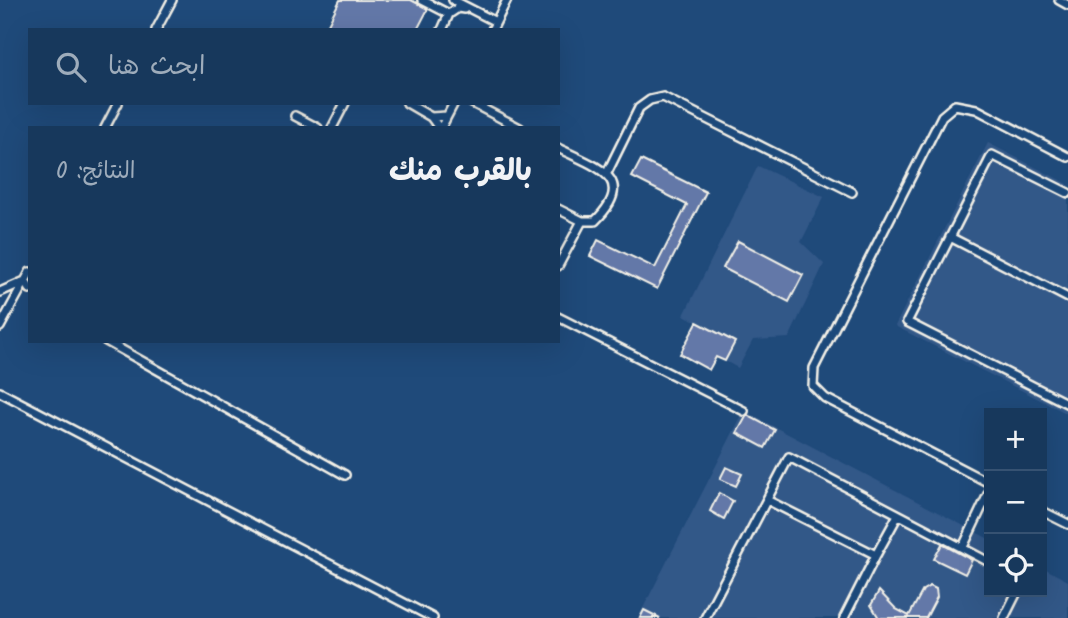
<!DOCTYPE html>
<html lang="ar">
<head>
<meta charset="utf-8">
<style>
  :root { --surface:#17385c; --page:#244365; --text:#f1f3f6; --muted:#9eacbb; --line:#365272 }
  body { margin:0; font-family:Kalam,"Playpen Sans Arabic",sans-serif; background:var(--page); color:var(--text); direction:rtl }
  .controls { position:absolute; right:21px; bottom:21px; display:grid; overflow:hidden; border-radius:0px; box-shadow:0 7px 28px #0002 }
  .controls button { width:63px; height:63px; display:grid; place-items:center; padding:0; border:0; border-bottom:2px solid var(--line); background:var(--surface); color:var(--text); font:35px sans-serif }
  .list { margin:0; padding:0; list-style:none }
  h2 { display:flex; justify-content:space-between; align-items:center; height:91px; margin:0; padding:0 28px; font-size:30px }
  h2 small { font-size:23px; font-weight:400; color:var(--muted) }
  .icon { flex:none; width:38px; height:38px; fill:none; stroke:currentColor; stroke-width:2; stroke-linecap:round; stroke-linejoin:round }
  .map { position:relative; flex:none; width:1068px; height:618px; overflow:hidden; direction:ltr }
  .search { position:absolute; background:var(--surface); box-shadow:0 7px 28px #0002; left:28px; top:28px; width:532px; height:77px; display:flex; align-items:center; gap:18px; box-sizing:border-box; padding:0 24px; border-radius:0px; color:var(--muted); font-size:26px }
  .panel { position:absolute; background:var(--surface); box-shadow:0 7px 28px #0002; left:28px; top:126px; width:532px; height:217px; border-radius:0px; direction:rtl }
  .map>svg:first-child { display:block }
  .built { fill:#335888 }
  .building { fill:#6378a8; stroke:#f4f1e8; stroke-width:2 }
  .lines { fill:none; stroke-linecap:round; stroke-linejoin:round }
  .lane-casing { stroke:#f4f1e8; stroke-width:12 }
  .lane { stroke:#1f4a7a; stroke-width:7 }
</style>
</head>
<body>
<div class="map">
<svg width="1068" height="618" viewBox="0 0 1068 618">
  <rect width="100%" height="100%" fill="#1f4a7a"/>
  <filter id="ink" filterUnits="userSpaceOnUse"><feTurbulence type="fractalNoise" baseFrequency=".0143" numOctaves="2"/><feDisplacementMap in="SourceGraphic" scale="14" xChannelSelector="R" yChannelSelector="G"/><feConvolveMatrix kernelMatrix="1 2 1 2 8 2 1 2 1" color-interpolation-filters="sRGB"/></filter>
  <g filter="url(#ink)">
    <path class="built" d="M988,143L1068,184V414L895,326Z
      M758,166L824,197L801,242L824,264L789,338L753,340L738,368L725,361L734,342L684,315Z
      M744,411L989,539V592H1042V567L1068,581V618H638Z"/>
    <path class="building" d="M340,0H411L428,9L417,30H325Z
      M641,160L706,192L657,289L590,256L598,240L655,268L687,205L632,177Z
      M738,241L803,275L789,302L723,268Z
      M697,322L735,342L725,361L716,357L709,370L680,354Z
      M747,415L775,430L765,448L737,433Z
      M726,467L742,474L736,486L720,479Z
      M719,493L733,501L724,519L710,511Z
      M942,544L972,560L965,574L934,559Z
      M930,586L936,589L937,597L926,618H879L871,605L879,591L896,609L909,616L923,590Z
      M644,610L660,618H640Z"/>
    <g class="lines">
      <defs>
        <path id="lane" d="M422,0L449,14
          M453,0L496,22
          M1059,0L1068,5
          M156,30L172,0
          M442,30L449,14L458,8L464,9
          M492,30L507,0
          M407,103L431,117
          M472,103L520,128
          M295,116L318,128
          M105,128L118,103
          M332,128L345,103
          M439,128L431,117L447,116
          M441,128L454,103
          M558,148C593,166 640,177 595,221H582
          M607,173L639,108L650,100L663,97L852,192
          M1068,193L992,155L907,322L1068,404
          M558,209L582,221L558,266
          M950,237L1068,298
          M0,292L25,281L30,289
          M558,317L744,411
          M0,327L30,272
          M106,341L345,475
          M0,392L433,618
          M989,483L825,398L813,386L814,368L942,116L955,105L976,109L1068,157
          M767,500L876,555L898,515
          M1042,511L1068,524
          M963,547L989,492
          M705,618L789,457L989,562
          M844,618L876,555
          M1004,618L1017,592"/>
      </defs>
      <use href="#lane" class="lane-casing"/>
      <use href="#lane" class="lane"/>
    </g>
  </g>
</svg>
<div class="controls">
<button>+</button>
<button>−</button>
<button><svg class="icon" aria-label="locate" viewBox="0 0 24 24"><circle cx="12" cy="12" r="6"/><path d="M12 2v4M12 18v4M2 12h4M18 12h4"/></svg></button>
</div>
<div class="search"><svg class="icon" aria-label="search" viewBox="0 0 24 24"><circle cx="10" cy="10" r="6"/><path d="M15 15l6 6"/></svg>ابحث هنا</div>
<section class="panel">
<h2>بالقرب منك<small>النتائج: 0</small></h2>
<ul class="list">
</ul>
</section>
</div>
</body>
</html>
